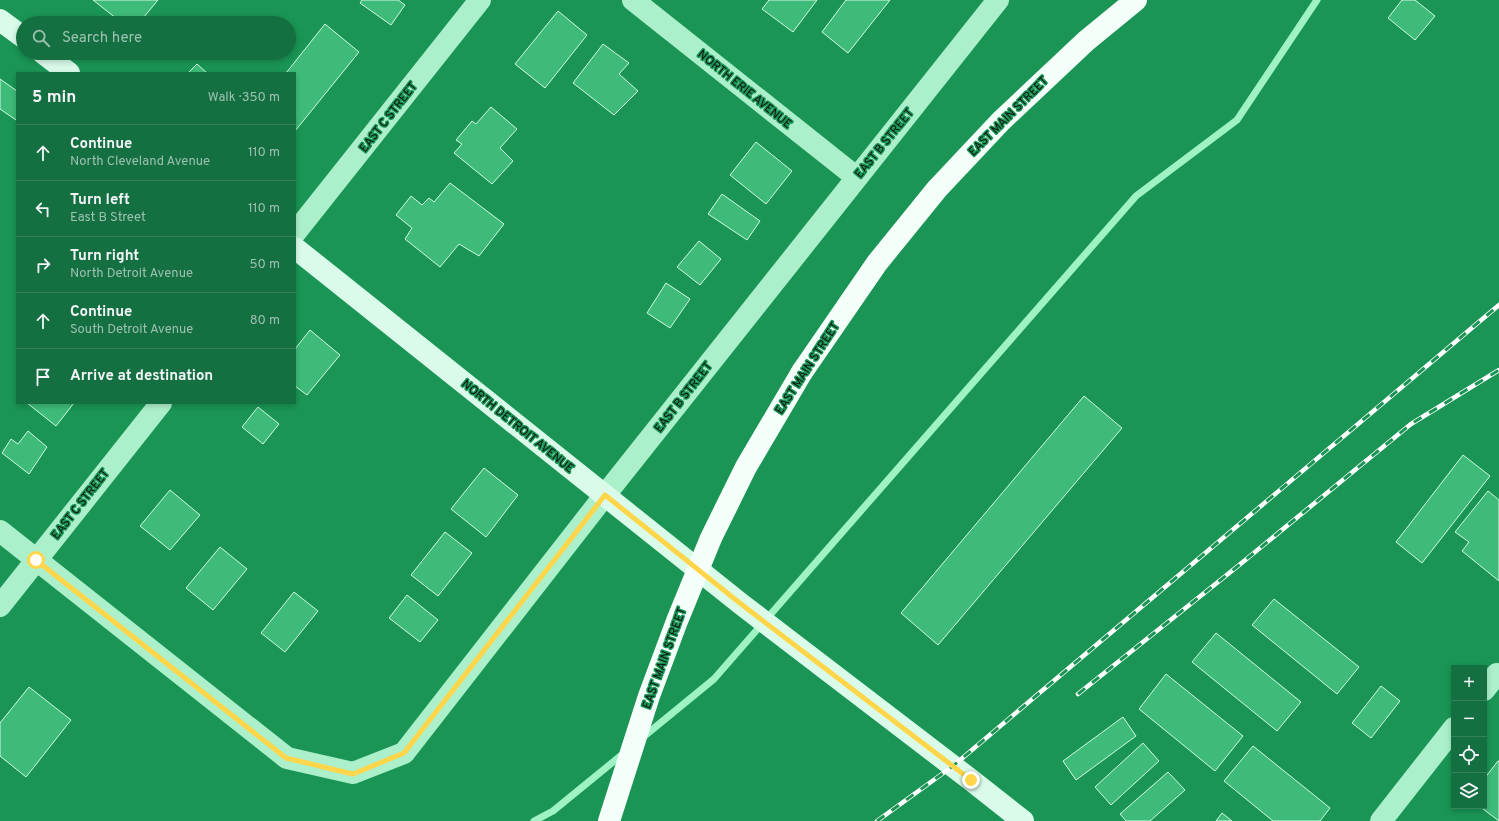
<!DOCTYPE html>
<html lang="en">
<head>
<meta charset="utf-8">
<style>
  :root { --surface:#147040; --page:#21784b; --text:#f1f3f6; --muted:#9dc1b1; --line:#338259 }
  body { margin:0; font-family:Overpass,sans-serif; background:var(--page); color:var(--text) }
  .controls { position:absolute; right:12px; bottom:12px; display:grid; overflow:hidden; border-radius:0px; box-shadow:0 2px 6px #0003 }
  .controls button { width:36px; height:36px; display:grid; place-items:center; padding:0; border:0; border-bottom:1px solid var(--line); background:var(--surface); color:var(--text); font:20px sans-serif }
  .stop { position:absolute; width:12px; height:12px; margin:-9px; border:3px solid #ffd54a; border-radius:50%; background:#fff }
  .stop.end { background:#ffd54a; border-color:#fff; box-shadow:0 1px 4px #0008 }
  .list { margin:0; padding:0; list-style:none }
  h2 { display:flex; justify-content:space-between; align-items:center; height:52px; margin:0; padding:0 16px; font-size:17px }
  h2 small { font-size:13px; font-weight:400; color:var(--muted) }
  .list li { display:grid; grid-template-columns:26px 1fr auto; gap:12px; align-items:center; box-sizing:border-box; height:56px; padding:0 16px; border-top:1px solid var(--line) }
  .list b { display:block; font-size:15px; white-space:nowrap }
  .list p { margin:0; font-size:13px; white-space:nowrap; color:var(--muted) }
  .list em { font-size:13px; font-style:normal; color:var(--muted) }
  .icon { flex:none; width:22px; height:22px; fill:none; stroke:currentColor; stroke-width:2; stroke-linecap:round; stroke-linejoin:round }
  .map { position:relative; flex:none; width:1499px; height:821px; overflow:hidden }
  .search { position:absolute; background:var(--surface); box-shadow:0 2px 6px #0003; left:16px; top:16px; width:280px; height:44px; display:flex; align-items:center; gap:10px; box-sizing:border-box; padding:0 14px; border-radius:22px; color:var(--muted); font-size:15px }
  .panel { position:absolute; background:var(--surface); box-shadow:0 2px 6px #0003; left:16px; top:72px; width:280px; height:332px; border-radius:0px }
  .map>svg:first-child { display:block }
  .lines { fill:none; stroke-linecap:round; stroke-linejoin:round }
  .stream { stroke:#9ff2c4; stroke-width:7 }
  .building { fill:#3ebb78; stroke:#d3fbe5 }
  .street { stroke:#acf0cb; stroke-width:22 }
  .secondary { stroke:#dafbea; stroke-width:22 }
  .primary { stroke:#f5fffa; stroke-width:22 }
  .rail-casing { stroke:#fff; stroke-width:4.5 }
  .rail { stroke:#1a9555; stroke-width:3; stroke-dasharray:9; stroke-linecap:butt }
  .primary-bridge { stroke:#f5fffa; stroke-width:22 }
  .route { stroke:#ffd54a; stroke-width:5 }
  .labels { text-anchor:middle; stroke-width:3; stroke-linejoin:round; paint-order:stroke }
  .street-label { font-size:12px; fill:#111; stroke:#1a9555 }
</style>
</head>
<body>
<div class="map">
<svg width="1499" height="821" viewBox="0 0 1499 821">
  <rect width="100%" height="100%" fill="#1a9555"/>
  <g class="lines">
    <path class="stream" d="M642,738L714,679L1136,196L1237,120L1317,0
      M534,821L553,811L624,753"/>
  </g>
  <path class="building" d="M93,0H158L139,23H122Z
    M362,0H398L405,5L391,25L360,3Z
    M769,0H817L793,32L762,9Z
    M846,0H890L848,53L822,32Z
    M1402,0H1415L1435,16L1415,40L1388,18Z
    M558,11L587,35L545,88L515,64Z
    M325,24L359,52L295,131V73H286Z
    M603,44L629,63L619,74L638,91L614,115L573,83Z
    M197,64L207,73H188Z
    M0,79L17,91V118L16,120L0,109Z
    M491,107L517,129L500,148L513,161L492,184L454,153L462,144L456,140L472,121L476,124Z
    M756,142L792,171L766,204L730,175Z
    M450,183L504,224L479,256L459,244L440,267L405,239L412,228L396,215L411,196L422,205L429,198L434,202Z
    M722,194L760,221L747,240L708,214Z
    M699,241L721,259L700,285L677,267Z
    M666,283L690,299L670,328L647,313Z
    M310,330L340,355L307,395L295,386V349Z
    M1084,396L1122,428L938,645L901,613Z
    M27,403H74L56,426Z
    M258,407L279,424L263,444L242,427Z
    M28,431L47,447L29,474L2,453L11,439L18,444Z
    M1463,455L1490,476L1422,563L1396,542Z
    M484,468L518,495L486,537L451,509Z
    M170,490L200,515L170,550L140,526Z
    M1488,491L1499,500V581L1462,551L1469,542L1455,532Z
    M445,532L472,553L438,596L411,575Z
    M220,547L247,569L213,610L186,588Z
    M294,592L318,611L285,652L261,633Z
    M407,595L438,620L420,642L389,618Z
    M1274,599L1359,667L1337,694L1252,625Z
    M1216,633L1301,702L1277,731L1192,662Z
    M1166,674L1243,736L1215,771L1139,709Z
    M1381,686L1400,701L1371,738L1352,723Z
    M29,687L71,720L26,777L0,756V723Z
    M1123,717L1136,736L1076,780L1063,761Z
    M1143,743L1159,761L1111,805L1095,787Z
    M1253,746L1330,808L1320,821H1273L1224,781Z
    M1498,761H1499V821L1479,806H1484V779Z
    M1168,772L1185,790L1150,821H1126L1120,814Z
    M1222,813L1232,821H1216Z"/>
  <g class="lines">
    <path class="street" d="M633,0L856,177
      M295,233L480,0
      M0,531L287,758L353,773L404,753L605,495L998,0
      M0,606L161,403
      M1484,690L1497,674L1499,676
      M1381,821L1454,728"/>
    <path class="secondary" d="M0,20L23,37
      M43,53L69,73
      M295,248L741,604L971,780L1023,821"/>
    <path class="primary" d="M802,372L877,263L937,189L1001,121L1086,41L1136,0"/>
    <defs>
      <path id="rail" d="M1078,694L1238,566L1411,424L1499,370
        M877,821L953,766L1499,305"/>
    </defs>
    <use href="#rail" class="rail-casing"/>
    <use href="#rail" class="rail"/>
    <path class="primary-bridge" d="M609,821L649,696L677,621L711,538L746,467L802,372"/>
  </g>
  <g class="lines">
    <path class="route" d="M36,560L286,758L353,774L404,753L605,495L741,604L971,780"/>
  </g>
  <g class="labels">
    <g class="street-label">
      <text transform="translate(745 89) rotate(39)" y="4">NORTH ERIE AVENUE</text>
      <text transform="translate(1008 116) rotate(-45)" y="4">EAST MAIN STREET</text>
      <text transform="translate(388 117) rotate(-52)" y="4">EAST C STREET</text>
      <text transform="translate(884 143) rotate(-51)" y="4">EAST B STREET</text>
      <text transform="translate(807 368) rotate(-57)" y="4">EAST MAIN STREET</text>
      <text transform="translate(683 397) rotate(-52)" y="4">EAST B STREET</text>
      <text transform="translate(518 426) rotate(39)" y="4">NORTH DETROIT AVENUE</text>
      <text transform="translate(80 504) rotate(-52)" y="4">EAST C STREET</text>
      <text transform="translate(664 658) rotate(-70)" y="4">EAST MAIN STREET</text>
    </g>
  </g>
</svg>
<div class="controls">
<button>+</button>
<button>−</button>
<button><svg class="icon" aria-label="locate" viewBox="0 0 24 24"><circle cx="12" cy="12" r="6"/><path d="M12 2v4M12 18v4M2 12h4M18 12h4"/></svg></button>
<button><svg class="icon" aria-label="layers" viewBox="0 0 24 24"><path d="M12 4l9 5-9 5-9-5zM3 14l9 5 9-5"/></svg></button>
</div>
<div class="stop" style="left:36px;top:560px"></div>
<div class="stop end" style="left:971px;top:780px"></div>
<div class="search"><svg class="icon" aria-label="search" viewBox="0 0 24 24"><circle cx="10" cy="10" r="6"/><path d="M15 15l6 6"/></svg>Search here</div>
<section class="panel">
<h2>5 min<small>Walk · 350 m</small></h2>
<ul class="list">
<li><svg class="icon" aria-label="ahead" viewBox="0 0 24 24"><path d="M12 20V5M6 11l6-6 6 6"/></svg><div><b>Continue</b><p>North Cleveland Avenue</p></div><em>110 m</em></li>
<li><svg class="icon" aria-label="left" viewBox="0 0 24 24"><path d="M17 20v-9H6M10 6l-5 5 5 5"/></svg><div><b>Turn left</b><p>East B Street</p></div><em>110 m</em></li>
<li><svg class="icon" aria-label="right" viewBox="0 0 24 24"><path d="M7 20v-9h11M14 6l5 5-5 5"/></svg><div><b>Turn right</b><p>North Detroit Avenue</p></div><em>50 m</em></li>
<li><svg class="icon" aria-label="ahead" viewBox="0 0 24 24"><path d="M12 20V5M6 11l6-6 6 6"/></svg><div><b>Continue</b><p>South Detroit Avenue</p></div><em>80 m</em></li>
<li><svg class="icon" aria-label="arrive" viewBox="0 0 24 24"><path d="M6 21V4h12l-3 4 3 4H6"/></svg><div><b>Arrive at destination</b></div></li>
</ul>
</section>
</div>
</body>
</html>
